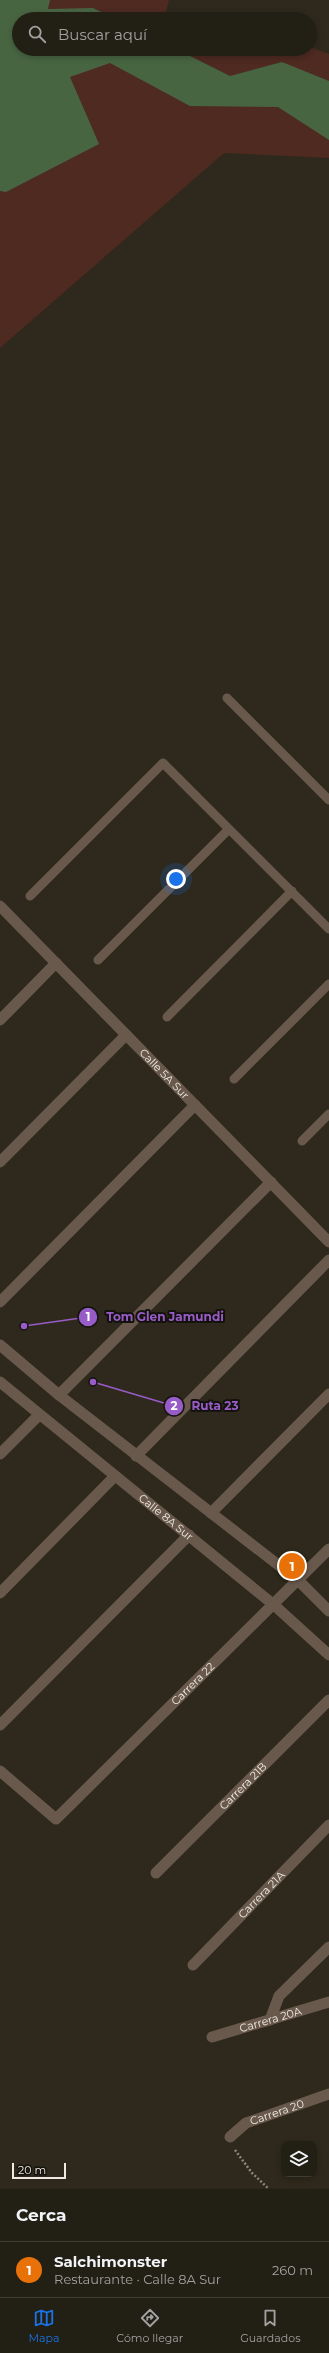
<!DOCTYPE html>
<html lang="es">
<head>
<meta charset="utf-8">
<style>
  :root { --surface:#221f15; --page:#2a271e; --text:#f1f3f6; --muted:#a2a2a0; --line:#3f3d34; --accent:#1a73e8 }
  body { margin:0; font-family:Montserrat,sans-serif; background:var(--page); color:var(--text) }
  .controls { position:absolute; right:12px; bottom:12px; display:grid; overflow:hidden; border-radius:8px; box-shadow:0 2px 6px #0003 }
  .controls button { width:36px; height:36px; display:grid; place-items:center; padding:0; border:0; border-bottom:1px solid var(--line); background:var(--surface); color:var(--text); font:20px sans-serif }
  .scale { position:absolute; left:12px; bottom:10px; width:54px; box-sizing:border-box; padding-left:4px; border:2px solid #eeeae2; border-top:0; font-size:11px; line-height:14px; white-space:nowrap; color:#eeeae2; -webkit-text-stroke:3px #14120c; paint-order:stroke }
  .you { position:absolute; left:176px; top:879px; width:14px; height:14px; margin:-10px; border:3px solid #fff; border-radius:50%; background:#1a73e8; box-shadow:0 0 0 6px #1a73e833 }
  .badge { display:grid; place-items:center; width:26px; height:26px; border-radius:50%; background:var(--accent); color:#fff; font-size:13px; font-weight:700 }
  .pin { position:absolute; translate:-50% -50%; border:2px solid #fff; box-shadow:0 1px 4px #0006 }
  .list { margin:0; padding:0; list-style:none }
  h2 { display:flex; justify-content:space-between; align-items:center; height:52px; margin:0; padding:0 16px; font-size:17px }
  h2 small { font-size:13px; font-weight:400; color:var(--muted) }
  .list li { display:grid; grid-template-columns:26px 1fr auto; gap:12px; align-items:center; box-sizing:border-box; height:56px; padding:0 16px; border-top:1px solid var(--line) }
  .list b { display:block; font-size:15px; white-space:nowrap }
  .list p { margin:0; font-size:13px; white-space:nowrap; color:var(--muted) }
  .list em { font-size:13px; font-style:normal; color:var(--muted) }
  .icon { flex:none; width:22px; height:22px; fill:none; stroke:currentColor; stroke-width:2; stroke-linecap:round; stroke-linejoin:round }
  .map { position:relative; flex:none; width:329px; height:2189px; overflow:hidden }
  .search { position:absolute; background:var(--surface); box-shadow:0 2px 6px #0003; left:12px; right:12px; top:12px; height:44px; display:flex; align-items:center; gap:10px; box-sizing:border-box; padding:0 14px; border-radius:22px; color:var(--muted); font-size:15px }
  .sheet { height:108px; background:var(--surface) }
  nav { display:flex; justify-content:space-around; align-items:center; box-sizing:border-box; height:56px; border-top:1px solid var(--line); background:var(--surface); font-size:11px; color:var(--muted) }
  nav a { display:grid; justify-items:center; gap:2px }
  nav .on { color:var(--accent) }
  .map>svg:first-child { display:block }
  .green { fill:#4e2a21 }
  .water { fill:#486542 }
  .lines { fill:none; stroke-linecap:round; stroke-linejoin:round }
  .path { stroke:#8d897e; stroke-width:2.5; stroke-dasharray:2 2; stroke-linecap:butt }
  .service { stroke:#69594c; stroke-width:9 }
  .minor { stroke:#69594c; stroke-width:11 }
  .labels { text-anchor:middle; stroke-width:4; stroke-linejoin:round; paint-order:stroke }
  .street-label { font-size:11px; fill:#eeeae2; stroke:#14120c }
  .leader { fill:none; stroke:#985cc8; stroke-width:1.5 }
  .callout-dot { fill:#985cc8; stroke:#14120c; stroke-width:1.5 }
  .mark-label { font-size:12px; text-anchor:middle; font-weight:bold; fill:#fff }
  .callout-label { font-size:12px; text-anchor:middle; font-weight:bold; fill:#985cc8; stroke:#14120c; stroke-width:4; stroke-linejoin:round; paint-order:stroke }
</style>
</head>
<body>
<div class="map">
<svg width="329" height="2189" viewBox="0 0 329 2189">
  <rect width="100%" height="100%" fill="#2e291c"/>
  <path class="green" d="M0,0H169L164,19H19V49L310,47L329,54V158L224,153L0,348Z"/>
  <path class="water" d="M0,0H50L48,9L93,8L116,19H19V49H176L230,76L282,62L329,81V140L278,107L190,106L110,63L70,77L99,144L6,192L0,191Z"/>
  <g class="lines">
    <path class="path" d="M235,2150L252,2173L269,2189"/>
    <path class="service" d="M227,698L329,800
      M30,896L163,763L329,929
      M98,960L229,829
      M167,1017L292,891
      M234,1079L329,984
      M302,1141L329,1114"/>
    <g class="minor">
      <path id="s1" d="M0,906L329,1242"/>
      <path d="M0,1020L56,963"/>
      <path d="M0,1162L126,1035"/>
      <path d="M0,1302L195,1105"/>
      <path d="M0,1345L59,1395L299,1581L329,1611"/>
      <path id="s2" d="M0,1382L274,1605L329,1655"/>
      <path d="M59,1395L271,1182"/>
      <path d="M0,1454L39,1415"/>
      <path d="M136,1456L329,1260"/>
      <path d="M211,1513L329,1394"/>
      <path d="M0,1593L115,1476"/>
      <path d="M0,1725L189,1535"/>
      <path id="s3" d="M0,1771L56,1819L329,1549"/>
      <path id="s4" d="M156,1873L329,1700"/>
      <path id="s5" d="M193,1965L329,1825"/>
      <path d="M270,2020L279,1996L329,1947"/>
      <path id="s6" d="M212,2037L329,2002"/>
      <path id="s7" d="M230,2137L246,2123L329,2094"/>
    </g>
  </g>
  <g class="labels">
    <g class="street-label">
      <text dy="4" stroke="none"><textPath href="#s1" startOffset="235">Calle 5A Sur</textPath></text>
      <text dy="4" stroke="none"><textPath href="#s2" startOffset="214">Calle 8A Sur</textPath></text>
      <text dy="4" stroke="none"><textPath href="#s3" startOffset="266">Carrera 22</textPath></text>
      <text dy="4" stroke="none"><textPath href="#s4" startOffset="123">Carrera 21B</textPath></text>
      <text dy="4" stroke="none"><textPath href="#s5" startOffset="98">Carrera 21A</textPath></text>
      <text dy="4" stroke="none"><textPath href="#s6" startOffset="61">Carrera 20A</textPath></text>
      <text dy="4" stroke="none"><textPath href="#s7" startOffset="54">Carrera 20</textPath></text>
    </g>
  </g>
  <path class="leader" d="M24 1326L88 1317M93 1382L174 1406"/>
  <g class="callout-dot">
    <circle cx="24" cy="1326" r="4"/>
    <circle cx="93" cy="1382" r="4"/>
    <circle cx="88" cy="1317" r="10"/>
    <circle cx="174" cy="1406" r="10"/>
  </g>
  <g class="mark-label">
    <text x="88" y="1321">1</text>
    <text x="174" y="1410">2</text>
  </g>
  <g class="callout-label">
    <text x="165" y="1321">Tom Glen Jamundi</text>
    <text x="215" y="1410">Ruta 23</text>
  </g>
</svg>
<div class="controls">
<button><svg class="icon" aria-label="layers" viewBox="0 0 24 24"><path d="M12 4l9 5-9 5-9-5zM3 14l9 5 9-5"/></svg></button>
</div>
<div class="scale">20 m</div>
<div class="you"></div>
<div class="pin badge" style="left:292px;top:1566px;background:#e8710a">1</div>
<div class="search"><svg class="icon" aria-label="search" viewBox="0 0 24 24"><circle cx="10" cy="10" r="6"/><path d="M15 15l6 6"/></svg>Buscar aquí</div>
</div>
<section class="sheet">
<h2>Cerca<small></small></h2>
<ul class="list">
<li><span class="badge" style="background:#e8710a">1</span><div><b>Salchimonster</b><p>Restaurante · Calle 8A Sur</p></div><em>260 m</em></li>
</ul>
</section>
<nav>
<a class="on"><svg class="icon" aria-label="map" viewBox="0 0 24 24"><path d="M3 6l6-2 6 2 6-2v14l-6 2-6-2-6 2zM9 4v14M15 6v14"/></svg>Mapa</a>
<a><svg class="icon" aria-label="directions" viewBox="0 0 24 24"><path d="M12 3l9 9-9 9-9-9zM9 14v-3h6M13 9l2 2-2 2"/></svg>Cómo llegar</a>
<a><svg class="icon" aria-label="saved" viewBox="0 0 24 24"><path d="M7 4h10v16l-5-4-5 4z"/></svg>Guardados</a>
</nav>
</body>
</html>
